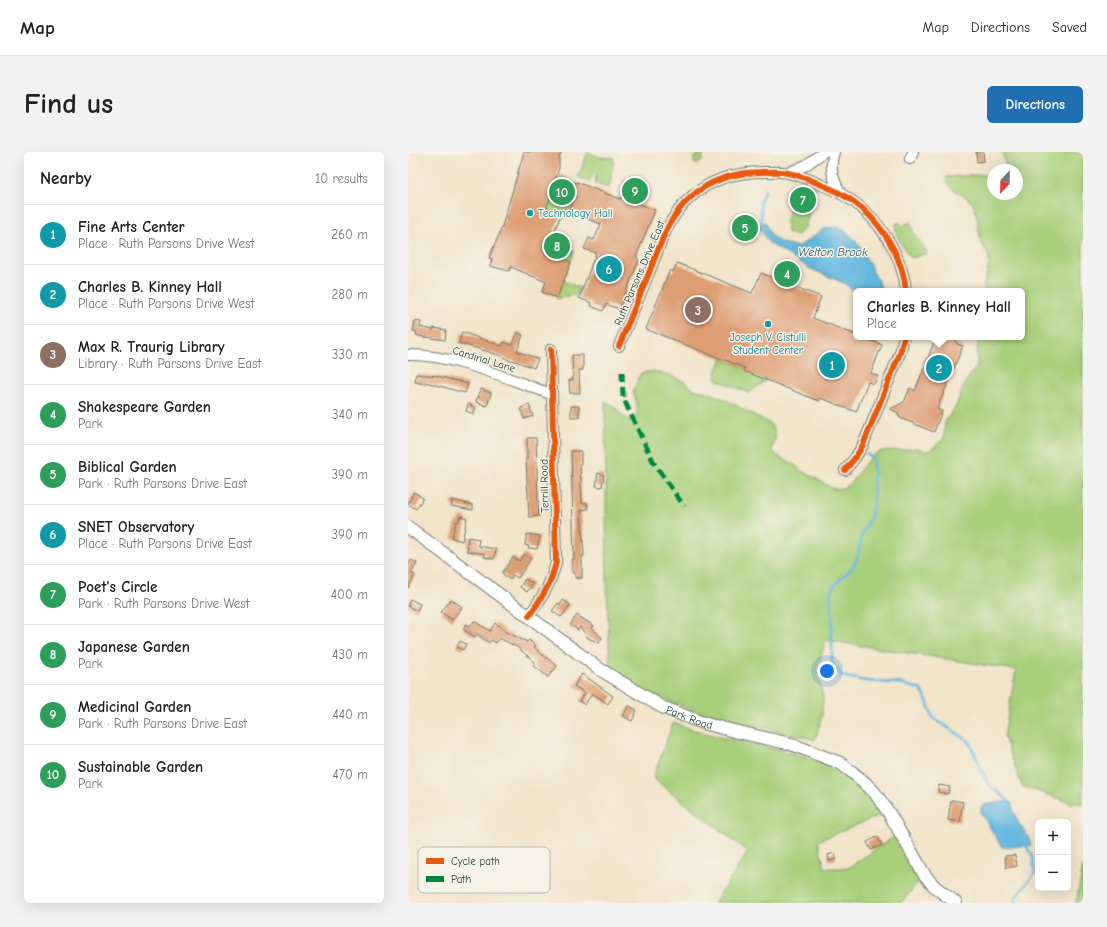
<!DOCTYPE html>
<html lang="en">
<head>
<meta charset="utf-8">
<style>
  :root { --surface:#fff; --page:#f2f2f2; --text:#202124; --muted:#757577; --line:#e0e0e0; --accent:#1f6fb2 }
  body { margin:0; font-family:"Comic Neue",sans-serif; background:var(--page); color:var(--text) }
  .controls { position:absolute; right:12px; bottom:12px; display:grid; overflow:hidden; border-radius:6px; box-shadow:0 4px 16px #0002 }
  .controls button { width:36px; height:36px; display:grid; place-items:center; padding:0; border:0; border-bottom:1px solid var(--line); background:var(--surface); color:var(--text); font:20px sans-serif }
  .compass { position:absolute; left:579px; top:12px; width:36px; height:36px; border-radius:50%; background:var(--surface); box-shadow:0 4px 16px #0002; rotate:202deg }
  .you { position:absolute; left:419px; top:519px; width:14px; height:14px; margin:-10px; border:3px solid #fff; border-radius:50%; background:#1a73e8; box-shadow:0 0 0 6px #1a73e833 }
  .badge { display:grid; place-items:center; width:26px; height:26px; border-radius:50%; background:var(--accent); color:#fff; font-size:13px; font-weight:700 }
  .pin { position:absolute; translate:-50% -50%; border:2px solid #fff; box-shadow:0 1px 4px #0006 }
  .popup { position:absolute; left:445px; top:136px; width:172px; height:52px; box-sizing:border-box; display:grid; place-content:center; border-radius:6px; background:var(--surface); filter:drop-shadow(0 1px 3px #0005); font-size:13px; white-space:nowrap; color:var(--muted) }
  .popup b { font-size:15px; color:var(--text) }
  .popup::after { content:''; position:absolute; left:50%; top:100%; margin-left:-8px; border:8px solid transparent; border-top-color:var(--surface) }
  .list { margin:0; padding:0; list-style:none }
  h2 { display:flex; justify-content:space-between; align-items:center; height:52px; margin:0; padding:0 16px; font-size:17px }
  h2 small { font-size:13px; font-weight:400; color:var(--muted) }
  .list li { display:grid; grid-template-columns:26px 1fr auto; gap:12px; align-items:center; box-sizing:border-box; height:60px; padding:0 16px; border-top:1px solid var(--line) }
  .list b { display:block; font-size:15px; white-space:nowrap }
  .list p { margin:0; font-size:13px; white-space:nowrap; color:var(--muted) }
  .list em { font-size:13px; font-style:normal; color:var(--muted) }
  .map { position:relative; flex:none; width:675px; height:751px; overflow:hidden; border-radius:6px }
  header { display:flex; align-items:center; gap:24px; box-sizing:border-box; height:56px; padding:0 20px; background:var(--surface); border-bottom:1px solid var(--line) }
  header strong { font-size:19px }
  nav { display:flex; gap:22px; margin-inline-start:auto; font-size:14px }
  .intro { display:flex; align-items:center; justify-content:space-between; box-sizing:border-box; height:96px; padding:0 24px }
  h1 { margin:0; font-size:28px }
  .button { padding:10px 18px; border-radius:6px; background:var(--accent); color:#fff; font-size:14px; font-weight:700 }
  main { display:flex; gap:24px; padding:0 24px }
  aside { flex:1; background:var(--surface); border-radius:6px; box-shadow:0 4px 16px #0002 }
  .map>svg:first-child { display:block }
  .green { fill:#a8cf7a; stroke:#648657 }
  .water { fill:#63b7df; stroke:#417a8a }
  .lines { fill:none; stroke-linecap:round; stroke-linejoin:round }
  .stream { stroke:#63b7df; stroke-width:2.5 }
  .building { fill:#de9e75 }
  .minor-casing { stroke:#687768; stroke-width:12 }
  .major-casing { stroke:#687768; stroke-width:14 }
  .minor { stroke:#fff; stroke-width:10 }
  .major { stroke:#fff; stroke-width:12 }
  .quiet { stroke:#00873e; stroke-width:5; stroke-dasharray:10 5; stroke-linecap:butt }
  .cycleway-casing { stroke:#f7f3e8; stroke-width:8 }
  .cycleway { stroke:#e8590c; stroke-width:6 }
  .culture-dot { fill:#0f9aa8; stroke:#f7f3e8; stroke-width:1.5 }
  .labels { text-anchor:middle; stroke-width:3; stroke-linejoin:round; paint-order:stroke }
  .culture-label { font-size:11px; fill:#0d838f; stroke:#f7f3e8; text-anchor:start }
  .street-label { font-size:11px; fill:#1f3d34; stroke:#f7f3e8 }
  .water-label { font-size:12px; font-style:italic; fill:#305c5f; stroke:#f7f3e8 }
  .key { fill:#f7f3e8; stroke:#b6bcb2; stroke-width:1 }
  .key-label { font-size:11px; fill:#1f3d34 }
</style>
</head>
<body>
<header>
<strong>Map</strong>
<nav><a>Map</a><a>Directions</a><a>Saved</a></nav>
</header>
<div class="intro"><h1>Find us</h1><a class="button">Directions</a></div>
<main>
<aside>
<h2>Nearby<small>10 results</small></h2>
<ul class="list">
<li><span class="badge" style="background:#0f9aa8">1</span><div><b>Fine Arts Center</b><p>Place · Ruth Parsons Drive West</p></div><em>260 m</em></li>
<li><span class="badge" style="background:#0f9aa8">2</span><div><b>Charles B. Kinney Hall</b><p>Place · Ruth Parsons Drive West</p></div><em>280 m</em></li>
<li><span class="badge" style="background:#8d6e63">3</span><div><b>Max R. Traurig Library</b><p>Library · Ruth Parsons Drive East</p></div><em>330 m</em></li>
<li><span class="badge" style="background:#2e9e5b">4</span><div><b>Shakespeare Garden</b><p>Park</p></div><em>340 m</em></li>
<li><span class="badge" style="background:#2e9e5b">5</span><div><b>Biblical Garden</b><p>Park · Ruth Parsons Drive East</p></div><em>390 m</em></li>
<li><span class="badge" style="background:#0f9aa8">6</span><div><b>SNET Observatory</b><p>Place · Ruth Parsons Drive East</p></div><em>390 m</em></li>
<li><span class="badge" style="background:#2e9e5b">7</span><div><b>Poet's Circle</b><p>Park · Ruth Parsons Drive West</p></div><em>400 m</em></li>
<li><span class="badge" style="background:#2e9e5b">8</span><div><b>Japanese Garden</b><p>Park</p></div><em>430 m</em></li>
<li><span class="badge" style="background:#2e9e5b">9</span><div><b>Medicinal Garden</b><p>Park · Ruth Parsons Drive East</p></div><em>440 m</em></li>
<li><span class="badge" style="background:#2e9e5b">10</span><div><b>Sustainable Garden</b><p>Park</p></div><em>470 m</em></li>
</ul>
</aside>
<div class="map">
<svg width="675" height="751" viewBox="0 0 675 751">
  <rect width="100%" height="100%" fill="#f7f3e8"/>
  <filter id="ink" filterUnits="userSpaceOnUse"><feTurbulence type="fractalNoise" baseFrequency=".025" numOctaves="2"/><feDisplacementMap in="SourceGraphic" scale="8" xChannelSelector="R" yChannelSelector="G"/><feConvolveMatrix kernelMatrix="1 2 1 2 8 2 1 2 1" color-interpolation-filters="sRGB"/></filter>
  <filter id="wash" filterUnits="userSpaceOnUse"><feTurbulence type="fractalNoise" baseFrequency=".012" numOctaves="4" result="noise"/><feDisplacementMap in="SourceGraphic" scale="16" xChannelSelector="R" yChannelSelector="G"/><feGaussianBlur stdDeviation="0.9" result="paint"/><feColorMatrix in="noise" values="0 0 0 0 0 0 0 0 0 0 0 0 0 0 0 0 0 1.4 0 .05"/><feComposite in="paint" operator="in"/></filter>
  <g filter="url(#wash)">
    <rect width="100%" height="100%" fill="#f1e4ca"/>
    <path class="green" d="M180,0L191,5L206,6L201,36L187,32L188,23L185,22L181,30L170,25Z
      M290,0H295C295,6 295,12 287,12L286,11V5H290Z
      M594,0H675V652L664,651L614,634L596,584L608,518L418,488L409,516L415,546L414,564L407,588C334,569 264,564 202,515L199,437L197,250C213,254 210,267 224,268C234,261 227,248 225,239L233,221L245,219L261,223L277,230L285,237L299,240L316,247L361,271C370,279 368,288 364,297C369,308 381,307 388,314C397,323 404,323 414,330C418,332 422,336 427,337C447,340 454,304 472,300C480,297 488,299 496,298C500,297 505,296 509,296C512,296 516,300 520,299C521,299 535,288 536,286L537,270L548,254L557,231L569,214V201L571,185H614V139H577C574,128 581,120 581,109C581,101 575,96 573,89C569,77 571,65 565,53C559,40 539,41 538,25L585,22V42H609V18H599Z
      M154,24L167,31L160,48L165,50L158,65L138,59L148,26Z
      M220,28L236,42L232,52L218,46L221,37L217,35L216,29Z
      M393,31L408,36L397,76L389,84L379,80V73L377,70Z
      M342,64L344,81L334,82L327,71Z
      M491,70L494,74L502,70C505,74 504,78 506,82C511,90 515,90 519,101L503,106C497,98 486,83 488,72Z
      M146,80L157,88L156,91L158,92L157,96L166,99L163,110L138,99Z
      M375,111L381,113L389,125L387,134L371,128L370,124Z
      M155,129L173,136L170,142L148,147Z
      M314,207L337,216L358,228L341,241L310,228C305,222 311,214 314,207Z
      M265,571C294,581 323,588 353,594C379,600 406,604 429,617C447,628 461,645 473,663L410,689L417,716H440L486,685L513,727L493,751H306L340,700L245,626Z
      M675,714V751H668Z"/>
    <path class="water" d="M357,70C364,90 370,90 390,95L418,76L431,75L441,82L452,94L475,139H448V141L436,131L401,116L361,91L350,74Z
      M601,649L604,651C605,655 605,660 607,663C610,674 623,684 623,694C612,693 604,696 594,695L573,661V655L575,653Z"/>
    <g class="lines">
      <path class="stream" d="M354,72L352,50L357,38
        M459,302L465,307L466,343L463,364L454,383L449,407L444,416L427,432L422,443L424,461V511L434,524L458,529L490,531L512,537L517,544L525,566L561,589L578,628L585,636L601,649V653
        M607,751V746L627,721L624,703L616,692"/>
    </g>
    <g id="blocks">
      <path class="building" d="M116,0H154L151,5V16L138,59L153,63L138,99L163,110L149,146L134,140L138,130L103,115L101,119L82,114L84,107L81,106L93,78Z
        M568,0H575L576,9L569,10Z
        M168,30L212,47L213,45L247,58L228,105L231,108L211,157L198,152L195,159L183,154L184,151L171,146L188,101L176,97L181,86L186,88L193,72L161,60L165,50L160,48Z
        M269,111L344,141L353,121L413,145L405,166L448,183V185H454L474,193L463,221L470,224L466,232L460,230L448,260L413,246L411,249L336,219L337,216L238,177L262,118L265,120Z
        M7,169L13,170L12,175L25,178V176L38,178L37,188L18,185V186L8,183L9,180L5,179Z
        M54,180L94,194L96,190L104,193L110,180L115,183L109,199L130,207L126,216L104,208L103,209L91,203L51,191Z
        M539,185H546L549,192L555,194L529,257L534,259L526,280L492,266L489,260L482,257L496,250L502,236L507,239L526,190Z
        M164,203H175V218H171L172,241H162L161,228H165Z
        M8,222L30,224L60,232L57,241L17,230V232L7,230Z
        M73,237L83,241L79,254L68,250L69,246L72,245H70Z
        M60,252L68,256L65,262L58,259Z
        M121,253L125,264L116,267L113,256Z
        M163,254H171V265H163Z
        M119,286H128L130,351L131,364L121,365L118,307H119Z
        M163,299H173V312H172L174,351H179L180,357L173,358L176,404H174V426H167V421H164V407H166Z
        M190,321L196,323L194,335L188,334Z
        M6,340L15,346L8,357L0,352Z
        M44,348L65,353V358L43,354Z
        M52,364L59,366L54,389L44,386L48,369L50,370Z
        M119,382L132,384L129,397L120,396L121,394L117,393Z
        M60,385L71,387L70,394L88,397L86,407L76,405L77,402L59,399L60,395H59Z
        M116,402L123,407L110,426L105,423L102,428L97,424L94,421L105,405L111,409Z
        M3,408L9,411L3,421L7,423L0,436V414Z
        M117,427L125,432L119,440L112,435Z
        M2,447L12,452L9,459L0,454Z
        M43,447L54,455L44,468L33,460Z
        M155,448L162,453L153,465L144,459L150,451L152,453Z
        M169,463L186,474L184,476L194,486L191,491L180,486L172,475L170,478L162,473Z
        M66,469L82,479L87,471L97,478L96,479L119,490L121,488L128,494L126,495L132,501L149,514L140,525L125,513L127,510L109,495L91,486L88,491L83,488L81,491L69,482L67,485L55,477L58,472L62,474Z
        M52,489L58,492L55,498L49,495Z
        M174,522L205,544L200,552L184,541L177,553L171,549L177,541L166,534Z
        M221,554L229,558L224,569L215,564Z
        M531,633L542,635L540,642L530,640Z
        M543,648L555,650L552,670L540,668Z
        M469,685L474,693L463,698L459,690Z
        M427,701L428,707L421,709L420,703Z
        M607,703L609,714L598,716L597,704Z"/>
    </g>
  </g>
  <g filter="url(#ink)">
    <use href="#blocks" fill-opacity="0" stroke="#687768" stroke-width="1"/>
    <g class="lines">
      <defs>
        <path id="minor" d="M426,0C421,17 425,27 433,42
          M502,7L505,0
          M380,21L398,13L416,0
          M211,194C221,169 231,145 241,121C252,93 260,65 283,45C303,27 329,20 356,20C363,20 372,19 380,21C391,23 403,28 414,33C424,37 434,42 443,48C472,67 495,105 498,139
          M0,203C44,202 101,227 143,242
          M437,318L447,306L455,293L492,201L496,185
          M121,464C134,445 143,433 148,410L143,197"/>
        <g id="major">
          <path id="s1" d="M0,375L193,518L254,555L295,571L326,579L383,592L432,611L444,620L456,630L467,641L481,661L516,722L526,734L548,751"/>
        </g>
      </defs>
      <use href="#minor" class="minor-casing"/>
      <use href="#major" class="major-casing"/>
      <use href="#minor" class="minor"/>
      <use href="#major" class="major"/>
      <path class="quiet" d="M214,220L215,245L223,263L247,313L276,354"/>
      <defs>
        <path id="cycleway" d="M211,194C221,169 231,145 241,121C252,93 260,65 283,45C303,27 329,20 356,20C363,20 372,19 380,21C391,23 403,28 414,33C424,37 434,42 443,48C472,67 495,105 498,139
          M437,318L447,306L455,293L492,201L496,185
          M121,464C134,445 143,433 148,410L143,197"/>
      </defs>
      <use href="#cycleway" class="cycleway-casing"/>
      <use href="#cycleway" class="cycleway"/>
    </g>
  </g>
  <g class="culture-dot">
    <circle cx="122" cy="61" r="4"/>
    <circle cx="360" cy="172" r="4"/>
  </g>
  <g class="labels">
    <g class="culture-label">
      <text x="130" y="65">Technology Hall</text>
      <text x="360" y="189" text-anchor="middle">Joseph V. Cistulli<tspan x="360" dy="13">Student Center</tspan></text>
    </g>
    <g class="street-label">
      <text transform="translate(231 121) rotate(-67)" y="4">Ruth Parsons Drive East</text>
      <text transform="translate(76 207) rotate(17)" y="4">Cardinal Lane</text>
      <text transform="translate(136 334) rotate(-91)" y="4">Terrill Road</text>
      <text dy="4" stroke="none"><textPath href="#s1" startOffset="341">Park Road</textPath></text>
    </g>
    <g class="water-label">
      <text x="425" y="104">Welton Brook</text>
    </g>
  </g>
  <rect x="10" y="695" width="132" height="46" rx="6" class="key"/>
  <rect x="18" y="706" width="18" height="6" fill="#e8590c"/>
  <rect x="18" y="724" width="18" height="6" fill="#00873e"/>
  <g class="key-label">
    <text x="43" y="713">Cycle path</text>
    <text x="43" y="731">Path</text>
  </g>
</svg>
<div class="controls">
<button>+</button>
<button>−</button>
</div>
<svg class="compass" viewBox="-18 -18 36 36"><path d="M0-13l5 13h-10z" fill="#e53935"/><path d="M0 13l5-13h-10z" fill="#757577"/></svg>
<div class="you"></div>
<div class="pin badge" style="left:424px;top:213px;background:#0f9aa8">1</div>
<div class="pin badge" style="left:531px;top:216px;background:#0f9aa8">2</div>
<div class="popup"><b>Charles B. Kinney Hall</b>Place</div>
<div class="pin badge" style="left:290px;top:158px;background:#8d6e63">3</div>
<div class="pin badge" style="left:379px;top:122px;background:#2e9e5b">4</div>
<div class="pin badge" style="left:337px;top:76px;background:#2e9e5b">5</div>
<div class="pin badge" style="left:201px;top:117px;background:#0f9aa8">6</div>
<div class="pin badge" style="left:395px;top:48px;background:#2e9e5b">7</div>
<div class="pin badge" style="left:149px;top:94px;background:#2e9e5b">8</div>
<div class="pin badge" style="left:227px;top:39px;background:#2e9e5b">9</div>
<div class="pin badge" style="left:154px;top:40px;background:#2e9e5b">10</div>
</div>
</main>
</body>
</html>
